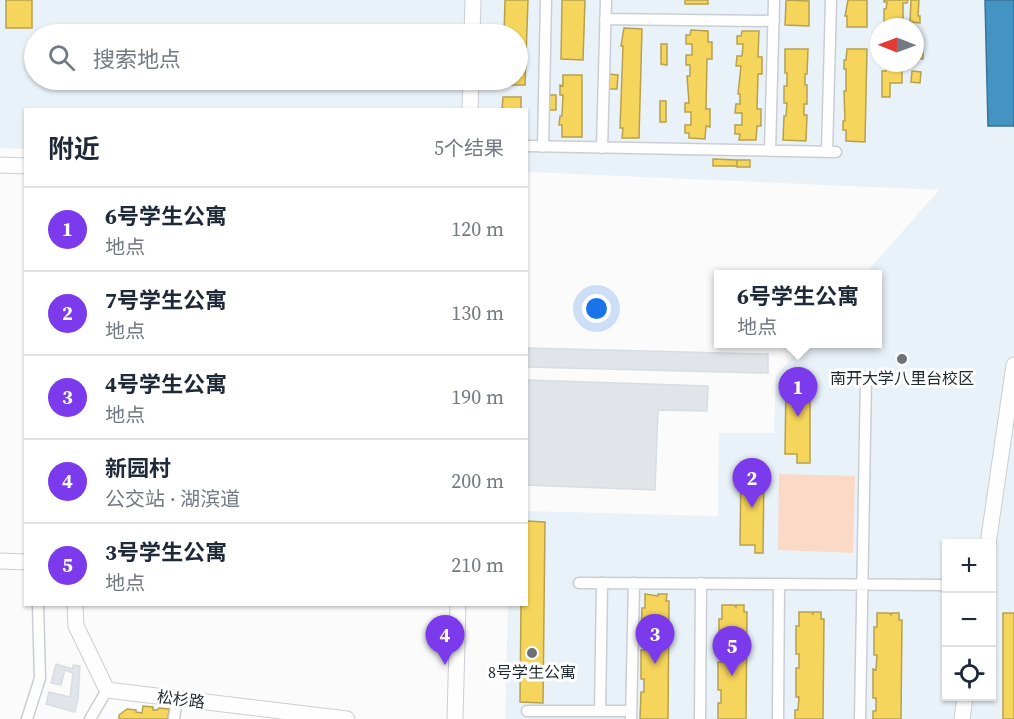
<!DOCTYPE html>
<html lang="zh">
<head>
<meta charset="utf-8">
<style>
  :root { --surface:#fff; --page:#f6f6f7; --text:#1f2937; --muted:#747a83; --line:#e0e1e3; --accent:#7c3aed }
  body { margin:0; font-family:"Source Serif 4","Noto Sans SC",serif; background:var(--page); color:var(--text) }
  .controls { position:absolute; right:18px; bottom:18px; display:grid; overflow:hidden; border-radius:0px; box-shadow:0 2px 4px #0004 }
  .controls button { width:54px; height:54px; display:grid; place-items:center; padding:0; border:0; border-bottom:2px solid var(--line); background:var(--surface); color:var(--text); font:30px sans-serif }
  .compass { position:absolute; left:870px; top:18px; width:54px; height:54px; border-radius:50%; background:var(--surface); box-shadow:0 2px 4px #0004; rotate:271deg }
  .you { position:absolute; left:597px; top:309px; width:21px; height:21px; margin:-15px; border:4px solid #fff; border-radius:50%; background:#1a73e8; box-shadow:0 0 0 9px #1a73e833 }
  .badge { display:grid; place-items:center; width:39px; height:39px; border-radius:50%; background:var(--accent); color:#fff; font-size:20px; font-weight:700 }
  .pin { position:absolute; translate:-50% -50px; filter:drop-shadow(0 2px 3px #0008) }
  .pin::after { content:''; position:absolute; top:32px; width:21px; height:18px; background:inherit; clip-path:polygon(0 0,100% 0,50% 100%) }
  .popup { position:absolute; left:714px; top:270px; width:168px; height:78px; box-sizing:border-box; display:grid; place-content:center; border-radius:0px; background:var(--surface); filter:drop-shadow(0 2px 4px #0005); font-size:20px; white-space:nowrap; color:var(--muted) }
  .popup b { font-size:22px; color:var(--text) }
  .popup::after { content:''; position:absolute; left:50%; top:100%; margin-left:-12px; border:12px solid transparent; border-top-color:var(--surface) }
  .list { margin:0; padding:0; list-style:none }
  h2 { display:flex; justify-content:space-between; align-items:center; height:78px; margin:0; padding:0 24px; font-size:26px }
  h2 small { font-size:20px; font-weight:400; color:var(--muted) }
  .list li { display:grid; grid-template-columns:39px 1fr auto; gap:18px; align-items:center; box-sizing:border-box; height:84px; padding:0 24px; border-top:2px solid var(--line) }
  .list b { display:block; font-size:22px; white-space:nowrap }
  .list p { margin:0; font-size:20px; white-space:nowrap; color:var(--muted) }
  .list em { font-size:20px; font-style:normal; color:var(--muted) }
  .icon { flex:none; width:33px; height:33px; fill:none; stroke:currentColor; stroke-width:2; stroke-linecap:round; stroke-linejoin:round }
  .map { position:relative; flex:none; width:1014px; height:719px; overflow:hidden }
  .search { position:absolute; background:var(--surface); box-shadow:0 2px 4px #0004; left:24px; top:24px; width:504px; height:66px; display:flex; align-items:center; gap:15px; box-sizing:border-box; padding:0 21px; border-radius:33px; color:var(--muted); font-size:22px }
  .panel { position:absolute; background:var(--surface); box-shadow:0 2px 4px #0004; left:24px; top:108px; width:504px; height:498px; border-radius:0px }
  .map>svg:first-child { display:block }
  .built { fill:#eaf2f9; fill-rule:evenodd }
  .green { fill:#fad9c7 }
  .homes { fill:#f6d55c; stroke:#b6a14f; stroke-width:1.5 }
  .schools { fill:#4393c3; stroke:#387398; stroke-width:1.5 }
  .building { fill:#e1e5ea; stroke:#d8dde2; stroke-width:1.5 }
  .lines { fill:none; stroke-linecap:round; stroke-linejoin:round }
  .street-casing { stroke:#caced3; stroke-width:13 }
  .secondary-casing { stroke:#caced3; stroke-width:17 }
  .street { stroke:#fefefe; stroke-width:10 }
  .secondary { stroke:#fefefe; stroke-width:15 }
  .poi-dot { fill:#6c7278; stroke:#fff; stroke-width:2 }
  .labels { text-anchor:middle; stroke-width:6; stroke-linejoin:round; paint-order:stroke }
  .poi-label { font-size:16px; fill:#1f2932; stroke:#fff }
  .street-label { font-size:16px; fill:#1f2932; stroke:#fff }
</style>
</head>
<body>
<div class="map">
<svg width="1014" height="719" viewBox="0 0 1014 719">
  <rect width="100%" height="100%" fill="#fbfbfb"/>
  <path class="built" d="M0,0H1014V719H505L508,605L526,604L527,511L718,516L719,433H774L776,375L804,344H878V274H865L939,190L527,172L526,110H26L25,149L0,148ZM879,27H915V63H879ZM34,34H518V80H34ZM946,544H992V696H946Z"/>
  <path class="green" d="M779,474L855,476L853,553L778,550Z"/>
  <path class="homes" d="M6,0H32V28H6Z
    M505,0H528L525,85H503V80H518V34H504Z
    M562,0H585L583,60L561,59Z
    M685,0H708V4H685Z
    M788,0L809,1V26L785,25L786,1Z
    M848,0H867V27H847V16H845Z
    M884,0H908L907,3H903V22H906V27H884V9H886L887,2H884Z
    M911,0H919L918,16H920V23L910,22Z
    M624,28L642,29L639,138H622L623,128H620L623,46H621Z
    M691,30L708,31V42H712V59H707L706,109H710V127L706,126L705,139L689,138V133H685V125H691V112H685V103H689L687,76H690V65H686V55H692V44H686V35H690Z
    M742,31H759L758,57H762V74H758L757,109H761V126H757L756,140H739L740,134H735V125H742V113H735L736,104H740V94H738L741,66H736L737,56H742L743,44H737V36H741Z
    M661,44H667V65L661,64Z
    M915,45L923,46V59L915,58Z
    M785,49H808L807,74H805V85H807V104H804V115H807L806,141L783,140L784,116H786L787,103H784V86H787V73H785Z
    M847,49H867L865,142L846,141V130H843V121H845L844,91H846V69H844V60H846Z
    M886,63H902V83H890V97H882V71H886Z
    M912,71L921,72L920,83L911,82Z
    M608,74L618,75L617,89H608Z
    M563,75H582V137H562V125H559L560,116H562L563,95H560V85L563,86Z
    M547,95H556V110H547Z
    M503,97H521V110H502Z
    M660,101H666V122H660Z
    M713,159L737,160V166H713Z
    M737,160H750V167H737Z
    M786,380H810V463H797V454H785Z
    M741,470H764L763,553H755V545H740Z
    M526,521L545,522L543,703L520,702L521,604H526Z
    M645,594L658,596V594H667L666,601H669L668,719H640L641,692H644V679H641V650H644V636H641L642,608H645Z
    M722,605H734L736,607V605H744V612H747L746,719H718V703H721V690H718V662H722V647L719,648V619H722Z
    M799,612H811L813,614V612H821V619H824L823,719H795V710H798L799,697H796V668H799V654H796V626H799Z
    M877,613H889L891,615V613H899V620H902L901,719H873V711H876V698H873V669L876,670L877,655H874V627H877Z
    M1003,613H1014V719H1003Z
    M143,706L153,707V710H157L159,708L169,709L168,719H119V715L127,709L136,710V712L142,713Z"/>
  <path class="schools" d="M985,0H1014V126H988Z"/>
  <path class="building" d="M526,348L768,354V373L526,367Z
    M526,380L708,386L707,411L658,410L655,490L526,485Z
    M56,664L73,669V665L80,666L78,699L75,712L46,704L49,692L70,697L73,673L65,670L61,685L51,683Z"/>
  <g class="lines">
    <defs>
      <path id="street" d="M605,19L774,21
        M526,146L836,152
        M543,147L546,0
        M602,148L606,0
        M770,151L774,0
        M827,152L831,0
        M579,583L946,585
        M527,711H631
        M600,711L602,583
        M27,719L40,678L38,604
        M90,719L107,690
        M174,719L176,706
        M631,719L634,583
        M700,719L701,583
        M778,719L779,584
        M860,719L866,378"/>
      <path id="secondary" d="M472,34L473,0
        M470,110L471,80
        M0,165L26,166
        M988,544L1014,365
        M0,561L26,562
        M75,604L76,626L107,690L347,719
        M455,719L458,604
        M962,719L965,696"/>
    </defs>
    <use href="#street" class="street-casing"/>
    <use href="#secondary" class="secondary-casing"/>
    <use href="#street" class="street"/>
    <use href="#secondary" class="secondary"/>
  </g>
  <g class="poi-dot">
    <circle cx="902" cy="359" r="6"/>
    <circle cx="532" cy="653" r="6"/>
  </g>
  <g class="labels">
    <g class="poi-label">
      <text x="902" y="384">南开大学八里台校区</text>
      <text x="532" y="678">8号学生公寓</text>
    </g>
    <g class="street-label">
      <text transform="translate(181 699) rotate(7)" y="6">松杉路</text>
    </g>
  </g>
</svg>
<div class="controls">
<button>+</button>
<button>−</button>
<button><svg class="icon" aria-label="locate" viewBox="0 0 24 24"><circle cx="12" cy="12" r="6"/><path d="M12 2v4M12 18v4M2 12h4M18 12h4"/></svg></button>
</div>
<svg class="compass" viewBox="-18 -18 36 36"><path d="M0-13l5 13h-10z" fill="#e53935"/><path d="M0 13l5-13h-10z" fill="#747a83"/></svg>
<div class="you"></div>
<div class="pin badge" style="left:798px;top:417px">1</div>
<div class="popup"><b>6号学生公寓</b>地点</div>
<div class="pin badge" style="left:752px;top:508px">2</div>
<div class="pin badge" style="left:655px;top:664px">3</div>
<div class="pin badge" style="left:445px;top:665px">4</div>
<div class="pin badge" style="left:732px;top:676px">5</div>
<div class="search"><svg class="icon" aria-label="search" viewBox="0 0 24 24"><circle cx="10" cy="10" r="6"/><path d="M15 15l6 6"/></svg>搜索地点</div>
<section class="panel">
<h2>附近<small>5个结果</small></h2>
<ul class="list">
<li><span class="badge">1</span><div><b>6号学生公寓</b><p>地点</p></div><em>120 m</em></li>
<li><span class="badge">2</span><div><b>7号学生公寓</b><p>地点</p></div><em>130 m</em></li>
<li><span class="badge">3</span><div><b>4号学生公寓</b><p>地点</p></div><em>190 m</em></li>
<li><span class="badge">4</span><div><b>新园村</b><p>公交站 · 湖滨道</p></div><em>200 m</em></li>
<li><span class="badge">5</span><div><b>3号学生公寓</b><p>地点</p></div><em>210 m</em></li>
</ul>
</section>
</div>
</body>
</html>
